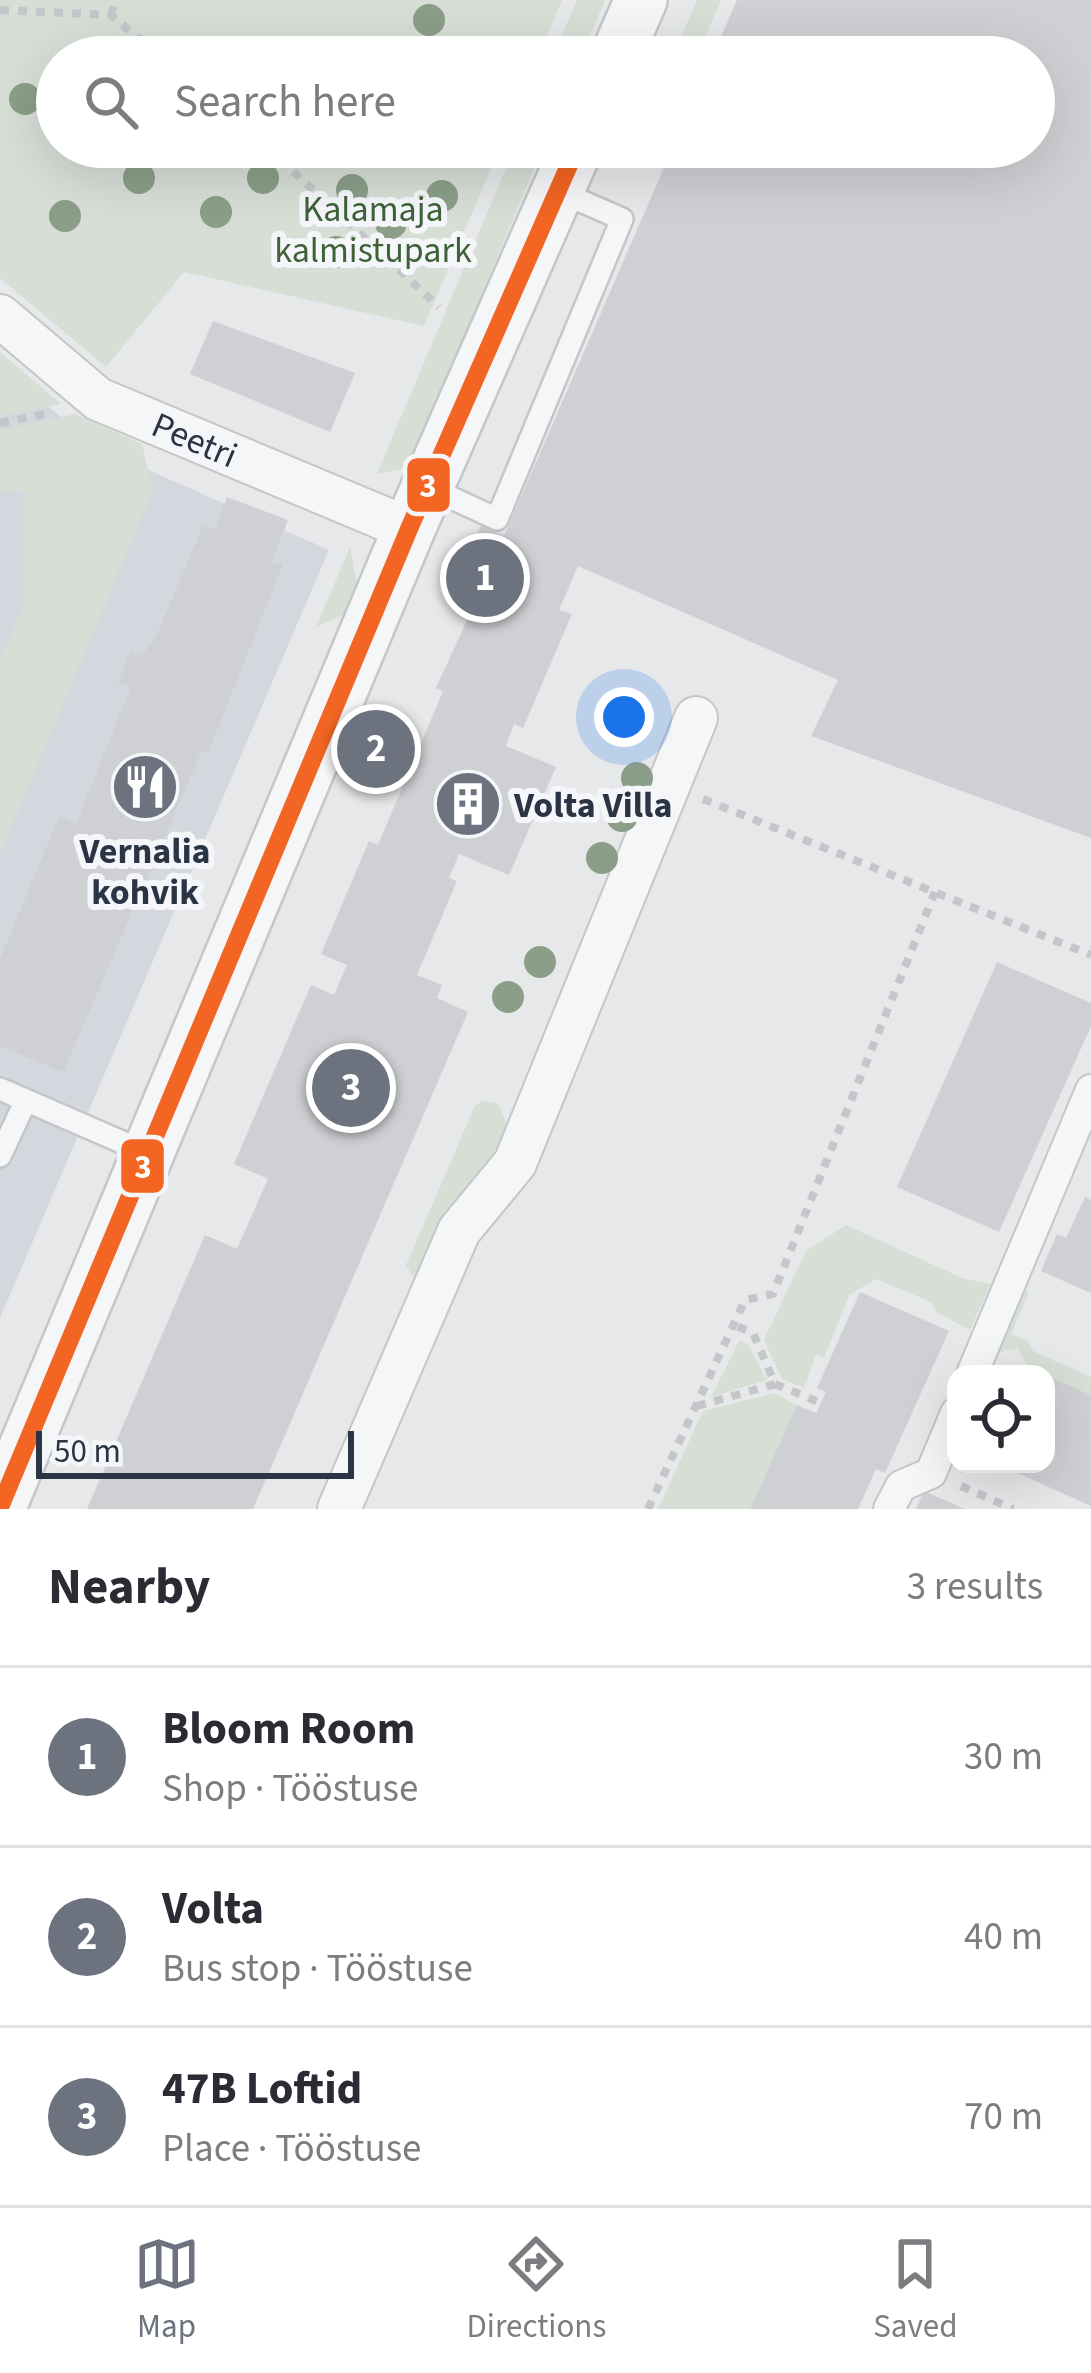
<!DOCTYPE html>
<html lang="en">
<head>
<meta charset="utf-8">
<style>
  :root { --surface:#fff; --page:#f2f2f3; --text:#2b2b33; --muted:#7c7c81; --line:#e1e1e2; --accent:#6c737f }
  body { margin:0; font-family:"Source Sans 3",sans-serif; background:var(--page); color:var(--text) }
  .controls { position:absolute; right:36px; bottom:36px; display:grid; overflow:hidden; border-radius:24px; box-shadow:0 12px 48px #0002 }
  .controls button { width:108px; height:108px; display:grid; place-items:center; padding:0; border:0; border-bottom:3px solid var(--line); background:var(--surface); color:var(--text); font:60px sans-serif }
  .scale { position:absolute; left:36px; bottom:30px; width:318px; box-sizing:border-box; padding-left:12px; border:6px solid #2b3445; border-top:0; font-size:33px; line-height:42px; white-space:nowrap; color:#2b3445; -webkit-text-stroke:9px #f4f6f9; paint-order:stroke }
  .you { position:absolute; left:624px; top:717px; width:42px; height:42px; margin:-30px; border:9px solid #fff; border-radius:50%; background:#1a73e8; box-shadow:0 0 0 18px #1a73e833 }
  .badge { display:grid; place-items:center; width:78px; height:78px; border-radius:50%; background:var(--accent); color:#fff; font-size:39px; font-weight:700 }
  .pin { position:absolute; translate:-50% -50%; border:6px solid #fff; box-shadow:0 3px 12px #0006 }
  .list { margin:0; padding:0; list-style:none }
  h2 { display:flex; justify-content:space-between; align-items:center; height:156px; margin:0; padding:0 48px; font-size:51px }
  h2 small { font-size:39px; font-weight:400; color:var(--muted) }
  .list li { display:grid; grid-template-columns:78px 1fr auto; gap:36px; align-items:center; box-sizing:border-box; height:180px; padding:0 48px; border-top:3px solid var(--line) }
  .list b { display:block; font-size:45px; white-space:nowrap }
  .list p { margin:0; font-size:39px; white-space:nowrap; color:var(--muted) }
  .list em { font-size:39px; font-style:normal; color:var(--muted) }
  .icon { flex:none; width:66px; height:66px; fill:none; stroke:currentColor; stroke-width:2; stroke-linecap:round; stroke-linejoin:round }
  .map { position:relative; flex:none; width:1091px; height:1509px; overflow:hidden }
  .search { position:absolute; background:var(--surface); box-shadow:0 12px 48px #0002; left:36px; right:36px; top:36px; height:132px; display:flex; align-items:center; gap:30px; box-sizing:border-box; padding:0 42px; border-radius:66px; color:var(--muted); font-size:45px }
  .sheet { height:696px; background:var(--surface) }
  nav { display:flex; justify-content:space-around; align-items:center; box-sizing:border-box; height:168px; border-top:3px solid var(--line); background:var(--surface); font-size:33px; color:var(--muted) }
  nav a { display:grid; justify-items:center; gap:6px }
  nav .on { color:var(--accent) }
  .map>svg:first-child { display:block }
  .built { fill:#d4d7dd }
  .green { fill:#d6ded6 }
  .building { fill:#ced0d3 }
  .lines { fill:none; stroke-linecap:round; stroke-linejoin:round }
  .service-casing { stroke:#c4c6c8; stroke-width:26 }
  .pedestrian-casing { stroke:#c4c6c8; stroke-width:34 }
  .minor-casing { stroke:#c4c6c8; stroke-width:46 }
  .tertiary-casing { stroke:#c4c6c8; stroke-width:56 }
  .path { stroke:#c5c6ca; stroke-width:8; stroke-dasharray:9 9; stroke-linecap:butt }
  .service { stroke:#f5f6f7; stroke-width:21 }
  .pedestrian { stroke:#f5f6f7; stroke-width:30 }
  .minor { stroke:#f5f6f7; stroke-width:42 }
  .tertiary { stroke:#f5f6f7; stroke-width:51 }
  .bus-1-casing { stroke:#f4f6f9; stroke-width:27 }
  .bus-1 { stroke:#f26522; stroke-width:18 }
  .tree { fill:#8a9e88 }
  .labels { text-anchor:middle; stroke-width:12; stroke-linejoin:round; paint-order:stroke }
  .park-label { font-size:36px; fill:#3f6138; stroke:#f4f6f9 }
  .street-label { font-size:36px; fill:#2b3445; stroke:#f4f6f9 }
  .poi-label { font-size:36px; font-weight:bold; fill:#2b3445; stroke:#f4f6f9; text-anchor:start }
  .line-badge { stroke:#f4f6f9; stroke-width:4.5 }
  .badge-label { font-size:33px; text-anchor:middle; font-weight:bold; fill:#fff }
</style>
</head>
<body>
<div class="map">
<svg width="1091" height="1509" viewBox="0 0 1091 1509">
  <rect width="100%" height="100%" fill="#e6e8ea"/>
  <path class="built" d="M0,368L101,449L329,550L0,1318Z"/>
  <path class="green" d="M0,0H562L538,57H57V147H500L424,326L184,272L106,367L0,278Z
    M577,0H605L581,57H553Z
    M697,0H721L697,57H673Z
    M515,147H543L414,458L401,469L377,474Z
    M0,352L61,404L0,416Z
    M75,414L142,444L153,491L0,854V660L25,601L23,492L0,491V430Z
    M350,547L357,584L343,615L316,627Z
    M483,1101L498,1103L507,1124L491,1158L450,1215L420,1277L412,1275L406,1265L475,1106Z
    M846,1225L962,1278L1029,1292L1011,1334L1028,1341L1033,1351L1091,1377V1395L1027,1366L1018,1348L998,1352L1020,1301L989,1287L970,1330L936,1312L931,1302L876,1279L849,1295L824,1358L816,1354L804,1388L782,1379L764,1340L806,1251Z
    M739,1341L748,1344L767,1380L711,1397Z
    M774,1393L797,1405L750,1509H658L703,1411Z"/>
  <path class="building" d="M737,0H1091V838L811,736L838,680L578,566L559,610L572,614L523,728L514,724L506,746L556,767L509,875L459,854L449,878L457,881L417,975L442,985L437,998L468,1012L253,1509H87L205,1235L237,1249L268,1179L234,1164L311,985L334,995L347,965L321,954L369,841L378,845L443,691L436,688L490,570L466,560L481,526L504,536L673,147H1034V57H712Z
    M213,321L355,373L330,432L190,374Z
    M227,497L288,520L271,563L283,564L208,753L202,750L63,1072L0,1046V959L59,817L76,824L131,687L118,683L130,651L141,657L158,632L203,526L215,529Z
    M997,962L1091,1003V1026L999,1232L897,1187Z
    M1085,1197L1091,1200V1293L1041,1271L1057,1234L1066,1238Z
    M860,1292L949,1331L885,1473L876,1469L858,1509H750L797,1405L816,1413L826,1392L817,1388Z
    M1046,1375L1091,1395V1506L997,1464H1046Z
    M924,1491L965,1509H916Z"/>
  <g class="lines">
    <defs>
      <path id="service" d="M428,487L497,519L622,219L558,191
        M0,1089L147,1153
        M0,1156L26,1100"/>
      <path id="pedestrian" d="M972,1374L1091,1090
        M889,1509L901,1486L931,1473L956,1413"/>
      <path id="minor" d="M0,316L98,399L409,529
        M339,1509L459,1231L515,1163L696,718"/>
      <path id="tertiary" d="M616,57L641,0
        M0,1507L409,529L577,147"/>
    </defs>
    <use href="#service" class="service-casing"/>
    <use href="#pedestrian" class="pedestrian-casing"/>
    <use href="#minor" class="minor-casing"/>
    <use href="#tertiary" class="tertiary-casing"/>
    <path class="path" d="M0,10L111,15L161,57
      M111,15L116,0
      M267,147L439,307
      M0,423L51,413
      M703,799L1091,955
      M775,1384L821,1403
      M697,1406L775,1384L753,1333L734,1325
      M961,1486L1013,1509
      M648,1509L745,1300L773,1294L935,892"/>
    <use href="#service" class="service"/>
    <use href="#pedestrian" class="pedestrian"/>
    <use href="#minor" class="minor"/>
    <use href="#tertiary" class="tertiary"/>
    <defs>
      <path id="bus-1" d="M0,1507L409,529L577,147"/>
    </defs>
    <use href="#bus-1" class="bus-1-casing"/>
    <use href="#bus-1" class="bus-1"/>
  </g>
  <g class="tree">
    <circle cx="429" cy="20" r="16"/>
    <circle cx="25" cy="99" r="16"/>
    <circle cx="139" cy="178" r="16"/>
    <circle cx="263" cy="178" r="16"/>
    <circle cx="352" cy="190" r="16"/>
    <circle cx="442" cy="196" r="16"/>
    <circle cx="216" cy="212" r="16"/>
    <circle cx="65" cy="216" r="16"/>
    <circle cx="391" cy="223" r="16"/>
    <circle cx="336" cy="252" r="16"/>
    <circle cx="637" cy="778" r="16"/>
    <circle cx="622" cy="816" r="16"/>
    <circle cx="602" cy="858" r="16"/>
    <circle cx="540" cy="962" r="16"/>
    <circle cx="508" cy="997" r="16"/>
  </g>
  <defs>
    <symbol id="restaurant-disc" viewBox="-11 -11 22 22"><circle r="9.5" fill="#6c737f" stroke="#f4f6f9"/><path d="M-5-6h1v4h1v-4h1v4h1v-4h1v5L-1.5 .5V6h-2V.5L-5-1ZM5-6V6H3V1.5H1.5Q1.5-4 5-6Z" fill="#fff"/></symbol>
    <symbol id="building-disc" viewBox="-11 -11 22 22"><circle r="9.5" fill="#6c737f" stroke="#f4f6f9"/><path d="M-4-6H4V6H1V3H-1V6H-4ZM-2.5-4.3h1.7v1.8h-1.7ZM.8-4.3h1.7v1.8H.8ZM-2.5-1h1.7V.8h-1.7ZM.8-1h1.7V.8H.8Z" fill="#fff"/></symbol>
  </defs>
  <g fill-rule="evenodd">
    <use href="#restaurant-disc" x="107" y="749" width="76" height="76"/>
    <use href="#building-disc" x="430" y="766" width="76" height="76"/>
  </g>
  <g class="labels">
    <g class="park-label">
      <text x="373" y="221">Kalamaja<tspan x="373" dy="41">kalmistupark</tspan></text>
    </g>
    <g class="street-label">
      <text transform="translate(195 439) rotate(23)" y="13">Peetri</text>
    </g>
    <g class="poi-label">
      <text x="514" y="817">Volta Villa</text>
      <text x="145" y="863" text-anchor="middle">Vernalia<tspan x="145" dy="41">kohvik</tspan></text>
    </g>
  </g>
  <g class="line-badge">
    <rect x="405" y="456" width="47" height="58" rx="12" fill="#f26522"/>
    <rect x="119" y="1137" width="47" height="58" rx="12" fill="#f26522"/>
  </g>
  <g class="badge-label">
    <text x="428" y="497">3</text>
    <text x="143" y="1178">3</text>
  </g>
</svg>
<div class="controls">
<button><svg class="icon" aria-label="locate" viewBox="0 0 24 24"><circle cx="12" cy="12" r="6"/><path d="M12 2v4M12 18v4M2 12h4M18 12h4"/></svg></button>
</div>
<div class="scale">50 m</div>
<div class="you"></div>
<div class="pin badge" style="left:485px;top:578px">1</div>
<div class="pin badge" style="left:376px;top:749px">2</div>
<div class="pin badge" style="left:351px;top:1088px">3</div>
<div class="search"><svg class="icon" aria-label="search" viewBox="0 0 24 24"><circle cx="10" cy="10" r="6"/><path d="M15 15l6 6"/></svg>Search here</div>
</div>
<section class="sheet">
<h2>Nearby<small>3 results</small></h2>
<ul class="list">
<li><span class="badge">1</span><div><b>Bloom Room</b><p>Shop · Tööstuse</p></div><em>30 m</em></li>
<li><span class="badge">2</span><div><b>Volta</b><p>Bus stop · Tööstuse</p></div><em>40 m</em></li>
<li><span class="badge">3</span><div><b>47B Loftid</b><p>Place · Tööstuse</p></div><em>70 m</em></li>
</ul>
</section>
<nav>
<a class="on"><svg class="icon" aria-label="map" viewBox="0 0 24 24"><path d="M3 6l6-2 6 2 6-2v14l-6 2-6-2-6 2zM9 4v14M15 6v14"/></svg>Map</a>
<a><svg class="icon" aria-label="directions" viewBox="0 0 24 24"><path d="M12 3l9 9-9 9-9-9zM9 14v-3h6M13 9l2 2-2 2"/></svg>Directions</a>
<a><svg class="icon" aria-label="saved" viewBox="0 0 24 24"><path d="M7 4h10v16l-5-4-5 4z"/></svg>Saved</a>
</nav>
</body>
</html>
